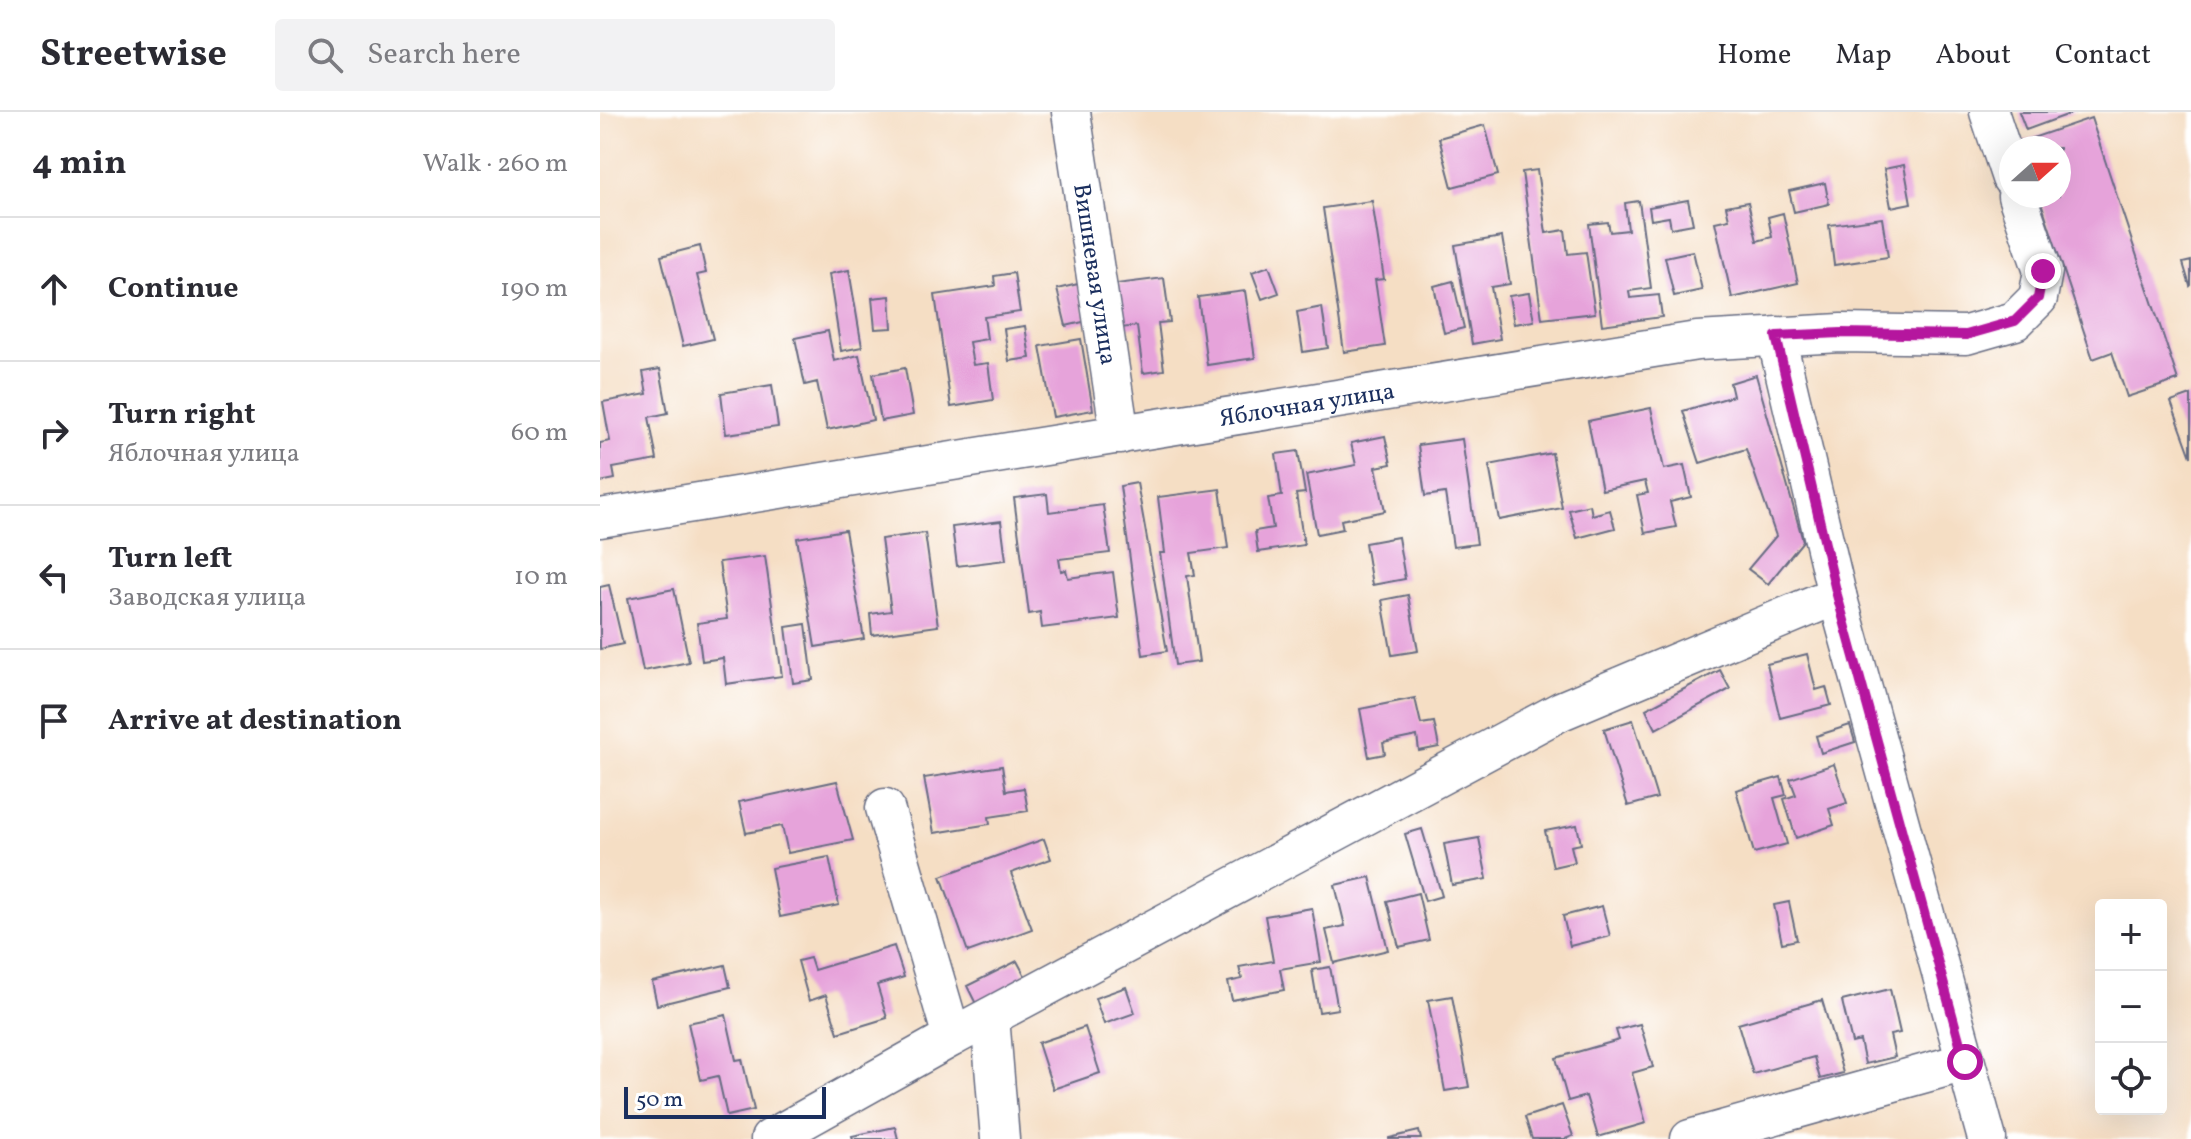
<!DOCTYPE html>
<html lang="en">
<head>
<meta charset="utf-8">
<style>
  :root { --surface:#fff; --page:#f2f2f3; --text:#2b2b33; --muted:#7c7c81; --line:#e1e1e2 }
  body { margin:0; font-family:Vollkorn,serif; background:var(--page); color:var(--text) }
  .controls { position:absolute; right:24px; bottom:24px; display:grid; overflow:hidden; border-radius:8px; box-shadow:0 8px 32px #0002 }
  .controls button { width:72px; height:72px; display:grid; place-items:center; padding:0; border:0; border-bottom:2px solid var(--line); background:var(--surface); color:var(--text); font:40px sans-serif }
  .compass { position:absolute; left:1399px; top:24px; width:72px; height:72px; border-radius:50%; background:var(--surface); box-shadow:0 8px 32px #0002; rotate:69deg }
  .scale { position:absolute; left:24px; bottom:20px; width:202px; box-sizing:border-box; padding-left:8px; border:4px solid #1b2f5e; border-top:0; font-size:22px; line-height:28px; white-space:nowrap; color:#1b2f5e; -webkit-text-stroke:6px #fff; paint-order:stroke }
  .stop { position:absolute; width:24px; height:24px; margin:-18px; border:6px solid #b5179e; border-radius:50%; background:#fff }
  .stop.end { background:#b5179e; border-color:#fff; box-shadow:0 2px 8px #0008 }
  .list { margin:0; padding:0; list-style:none }
  h2 { display:flex; justify-content:space-between; align-items:center; height:104px; margin:0; padding:0 32px; font-size:34px }
  h2 small { font-size:26px; font-weight:400; color:var(--muted) }
  .list li { display:grid; grid-template-columns:52px 1fr auto; gap:24px; align-items:center; box-sizing:border-box; height:144px; padding:0 32px; border-top:2px solid var(--line) }
  .list b { display:block; font-size:30px; white-space:nowrap }
  .list p { margin:0; font-size:26px; white-space:nowrap; color:var(--muted) }
  .list em { font-size:26px; font-style:normal; color:var(--muted) }
  .icon { flex:none; width:44px; height:44px; fill:none; stroke:currentColor; stroke-width:2; stroke-linecap:round; stroke-linejoin:round }
  .map { position:relative; flex:none; width:1591px; height:1027px; overflow:hidden }
  header { display:flex; align-items:center; gap:48px; box-sizing:border-box; height:112px; padding:0 40px; background:var(--surface); border-bottom:2px solid var(--line) }
  header strong { font-size:38px }
  nav { display:flex; gap:44px; margin-inline-start:auto; font-size:28px }
  .search { width:560px; height:72px; background:var(--page); display:flex; align-items:center; gap:20px; box-sizing:border-box; padding:0 28px; border-radius:8px; color:var(--muted); font-size:30px }
  main { display:flex }
  aside { flex:1; background:var(--surface) }
  .map>svg:first-child { display:block }
  .building { fill:#e6a3da }
  .lines { fill:none; stroke-linecap:round; stroke-linejoin:round }
  .minor-casing { stroke:#676c82; stroke-width:41 }
  .minor { stroke:#fff; stroke-width:38 }
  .route { stroke:#b5179e; stroke-width:10 }
  .labels { text-anchor:middle; stroke-width:8; stroke-linejoin:round; paint-order:stroke }
  .street-label { font-size:24px; fill:#1b2f5e; stroke:#fff }
</style>
</head>
<body>
<header>
<strong>Streetwise</strong>
<div class="search"><svg class="icon" aria-label="search" viewBox="0 0 24 24"><circle cx="10" cy="10" r="6"/><path d="M15 15l6 6"/></svg>Search here</div>
<nav><a>Home</a><a>Map</a><a>About</a><a>Contact</a></nav>
</header>
<main>
<aside>
<h2>4 min<small>Walk · 260 m</small></h2>
<ul class="list">
<li><svg class="icon" aria-label="ahead" viewBox="0 0 24 24"><path d="M12 20V5M6 11l6-6 6 6"/></svg><div><b>Continue</b></div><em>190 m</em></li>
<li><svg class="icon" aria-label="right" viewBox="0 0 24 24"><path d="M7 20v-9h11M14 6l5 5-5 5"/></svg><div><b>Turn right</b><p>Яблочная улица</p></div><em>60 m</em></li>
<li><svg class="icon" aria-label="left" viewBox="0 0 24 24"><path d="M17 20v-9H6M10 6l-5 5 5 5"/></svg><div><b>Turn left</b><p>Заводская улица</p></div><em>10 m</em></li>
<li><svg class="icon" aria-label="arrive" viewBox="0 0 24 24"><path d="M6 21V4h12l-3 4 3 4H6"/></svg><div><b>Arrive at destination</b></div></li>
</ul>
</aside>
<div class="map">
<svg width="1591" height="1027" viewBox="0 0 1591 1027">
  <rect width="100%" height="100%" fill="#fff"/>
  <filter id="ink" filterUnits="userSpaceOnUse"><feTurbulence type="fractalNoise" baseFrequency=".0125" numOctaves="2"/><feDisplacementMap in="SourceGraphic" scale="16" xChannelSelector="R" yChannelSelector="G"/><feConvolveMatrix kernelMatrix="1 2 1 2 8 2 1 2 1" color-interpolation-filters="sRGB"/></filter>
  <filter id="wash" filterUnits="userSpaceOnUse"><feTurbulence type="fractalNoise" baseFrequency=".006" numOctaves="4" result="noise"/><feDisplacementMap in="SourceGraphic" scale="32" xChannelSelector="R" yChannelSelector="G"/><feGaussianBlur stdDeviation="1.8" result="paint"/><feColorMatrix in="noise" values="0 0 0 0 0 0 0 0 0 0 0 0 0 0 0 0 0 1.4 0 .05"/><feComposite in="paint" operator="in"/></filter>
  <g filter="url(#wash)">
    <rect width="100%" height="100%" fill="#f5dec4"/>
    <g id="blocks">
      <path class="building" d="M1419,0H1475L1426,18Z
        M1491,6L1578,268L1527,285L1512,240L1493,247L1439,84H1459V36H1423L1421,30Z
        M885,13L898,63L852,75L839,26Z
        M1304,53L1311,91L1291,95L1284,57Z
        M937,58L946,121L965,118L968,142L986,140L995,201L942,207L922,60Z
        M1225,71L1229,92L1194,100L1189,79Z
        M1088,88L1093,112L1071,116L1069,105L1051,108L1049,95Z
        M772,89L784,167L775,168L785,234L744,240L723,96Z
        M1039,89L1051,176L1029,179L1030,186L1059,183L1062,205L1002,213L989,112L1008,110L1010,120L1028,118L1025,91Z
        M1148,90L1157,129L1172,125L1168,105L1183,101L1198,171L1132,186L1115,110L1129,107L1126,94Z
        M1282,106L1288,145L1234,153L1229,113Z
        M902,125L910,172L891,175L900,227L872,232L855,133Z
        M100,134L106,161L97,163L113,227L83,234L61,144Z
        M1093,139L1102,178L1074,184L1065,145Z
        M1591,149V173L1590,174L1583,151Z
        M669,154L679,181L662,187L652,160Z
        M249,158L262,235L241,239L229,162Z
        M414,161L420,200L384,205L387,227L369,230L373,253L388,251L393,288L351,295L335,183L395,174L394,164Z
        M564,166L570,210L558,211L564,258L543,261L537,214L521,216L516,172Z
        M853,169L864,216L844,221L834,174Z
        M478,172L487,209L466,214L457,177Z
        M645,179L655,246L607,253L598,185Z
        M929,181L934,209L914,212L909,184Z
        M290,184L292,216L275,217L272,186Z
        M722,195L728,236L703,240L697,200Z
        M425,214L430,246L409,249L404,217Z
        M228,219L234,249L259,243L273,308L227,318L217,270L205,273L195,226Z
        M481,227L493,298L453,305L440,234Z
        M305,256L313,303L281,309L273,262Z
        M60,257L68,301L49,305L57,348L13,356L15,367L0,370V331L10,329L3,290L47,282L43,260Z
        M1156,263L1203,429L1168,472L1148,457L1176,424L1146,337L1100,351L1083,299L1133,284L1130,271Z
        M172,273L178,315L126,322L121,281Z
        M1591,283V345L1571,290Z
        M1051,296L1064,357L1084,353L1091,385L1070,390L1076,415L1045,421L1037,383L1048,381L1045,369L1002,378L988,309Z
        M785,324L791,352L776,355L785,399L741,408L743,417L717,422L706,363L756,353L751,331Z
        M862,327L877,432L853,435L845,381L825,384L818,333Z
        M698,339L705,381L696,382L704,433L658,440L655,419L673,416L668,386L682,384L676,342Z
        M952,341L962,396L899,408L889,353Z
        M537,371L567,539L543,543L520,374Z
        M620,377L628,436L591,441L595,463L587,464L599,550L575,553L560,441H565L558,385Z
        M447,382L449,400L503,393L510,441L459,447L461,459L466,458L468,466L513,460L519,506L442,516L440,500L429,502L414,386Z
        M990,393L992,403L1010,398L1015,416L977,426L969,398Z
        M401,409L406,448L357,454L352,415Z
        M245,418L264,527L215,535L197,426Z
        M325,421L338,514L272,523L270,502L291,499L281,427Z
        M798,425L805,467L772,473L765,431Z
        M165,444L182,564L126,572L123,546L102,549L97,511L127,507L119,450Z
        M9,473L23,532L0,537V475Z
        M74,477L89,550L43,559L28,486Z
        M808,483L818,539L792,543L782,488Z
        M206,512L213,568L193,571L186,515Z
        M1207,542L1216,578L1226,575L1231,593L1180,606L1167,552Z
        M1120,558L1130,577L1056,617L1046,597Z
        M815,586L821,612L834,610L839,635L819,639L817,624L783,631L785,642L769,645L760,597Z
        M1033,608L1057,686L1028,694L1004,617Z
        M1250,613L1255,630L1221,641L1216,624Z
        M1234,652L1247,691L1229,697L1234,713L1196,726L1184,687L1196,683L1190,667Z
        M402,654L406,679L424,676L428,699L389,705L390,712L334,721L324,666Z
        M1181,665L1186,683L1174,686L1187,732L1154,741L1136,678Z
        M237,669L253,728L188,741L182,714L146,721L139,690Z
        M977,713L981,732L971,734L975,750L953,755L945,719Z
        M822,717L842,784L825,789L805,722Z
        M879,726L887,767L852,773L844,732Z
        M444,727L451,747L411,761L432,817L368,840L341,764Z
        M229,745L239,793L180,805L171,756Z
        M770,765L788,838L734,851L726,818L745,814L735,773Z
        M818,781L829,828L799,835L787,789Z
        M1189,790L1197,828L1182,831L1174,793Z
        M1002,794L1010,824L970,834L963,804Z
        M712,796L721,850L680,857L684,878L632,888L628,870L642,867L639,855L673,849L665,804Z
        M294,834L304,865L277,873L287,906L238,921L226,883L209,889L198,849L210,846L214,858Z
        M417,849L431,875L380,900L367,874Z
        M125,853L130,875L57,893L52,870Z
        M730,855L738,897L719,900L712,858Z
        M526,875L535,901L504,912L495,886Z
        M1290,877L1300,921L1290,923L1295,945L1265,952L1260,929L1252,931L1242,889Z
        M852,884L869,975L845,979L828,888Z
        M1222,888L1243,961L1220,967L1214,945L1153,962L1138,912Z
        M126,903L136,948L142,947L154,998L127,1004L118,964L101,968L88,911Z
        M1040,912L1053,955L1032,961L1046,1011L998,1025L986,984L968,989L956,946L1019,928L1016,918Z
        M485,915L500,961L453,977L438,931Z
        M962,993L973,1024L965,1027H932L925,1005Z
        M295,1015L298,1027H253L252,1024Z
        M819,1019L821,1027H789V1026Z"/>
    </g>
  </g>
  <g filter="url(#ink)">
    <use href="#blocks" fill-opacity="0" stroke="#676c82" stroke-width="2"/>
    <g class="lines">
      <defs>
        <g id="minor">
          <path id="s1" d="M471,0L520,323"/>
          <path d="M1389,0L1411,66"/>
          <path d="M1176,224L1237,483L1387,1027"/>
          <path id="s2" d="M0,406L1097,229L1241,221L1366,223L1415,209L1438,186L1443,159L1417,84"/>
          <path d="M390,905L400,1027"/>
          <path d="M352,925L961,599L1237,483"/>
          <path d="M170,1027L352,925L285,696"/>
          <path d="M1090,1027L1365,950"/>
        </g>
      </defs>
      <use href="#minor" class="minor-casing"/>
      <use href="#minor" class="minor"/>
    </g>
  </g>
  <g class="lines" filter="url(#ink)">
    <path class="route" d="M1365,950L1237,483L1176,224L1241,221L1366,223L1415,209L1438,186L1443,159"/>
  </g>
  <g class="labels">
    <g class="street-label">
      <text dy="8" stroke="none"><textPath href="#s1" startOffset="164">Вишневая улица</textPath></text>
      <text dy="8" stroke="none"><textPath href="#s2" startOffset="716">Яблочная улица</textPath></text>
    </g>
  </g>
</svg>
<div class="controls">
<button>+</button>
<button>−</button>
<button><svg class="icon" aria-label="locate" viewBox="0 0 24 24"><circle cx="12" cy="12" r="6"/><path d="M12 2v4M12 18v4M2 12h4M18 12h4"/></svg></button>
</div>
<svg class="compass" viewBox="-18 -18 36 36"><path d="M0-13l5 13h-10z" fill="#e53935"/><path d="M0 13l5-13h-10z" fill="#7c7c81"/></svg>
<div class="scale">50 m</div>
<div class="stop" style="left:1365px;top:950px"></div>
<div class="stop end" style="left:1443px;top:159px"></div>
</div>
</main>
</body>
</html>
